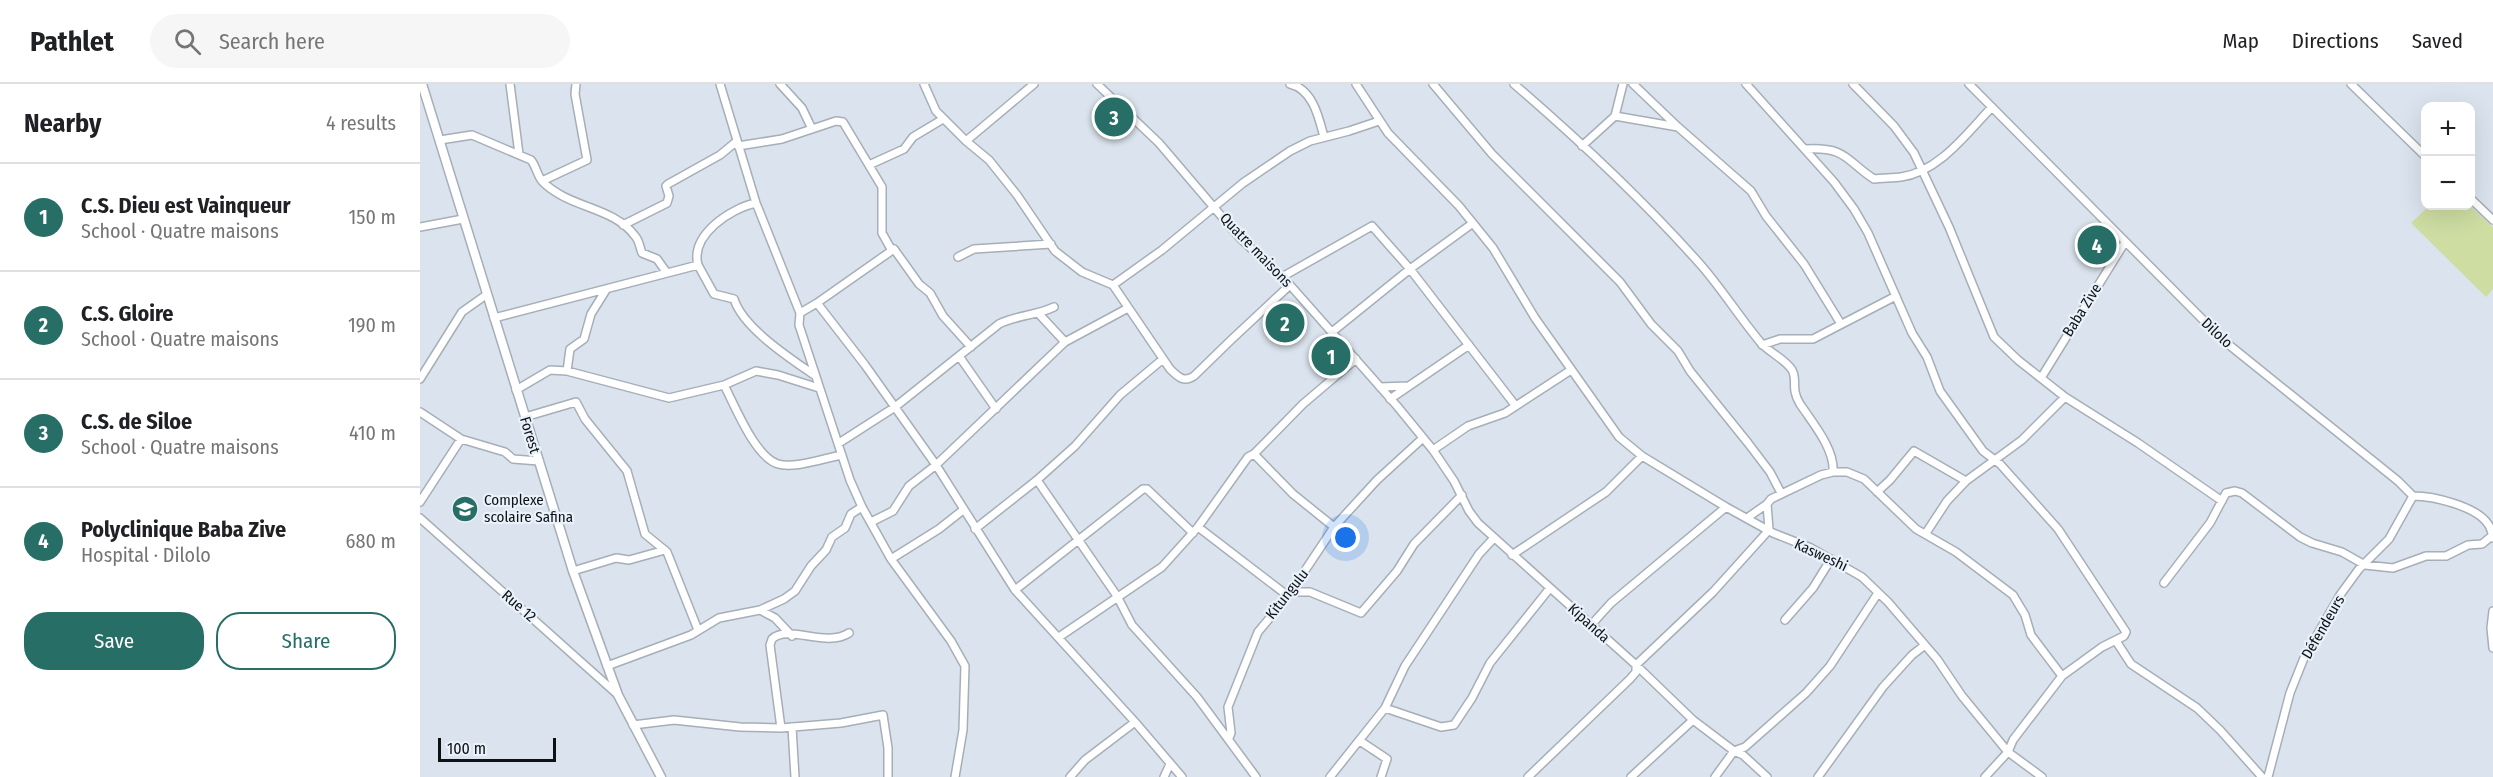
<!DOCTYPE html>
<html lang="en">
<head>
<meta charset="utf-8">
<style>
  :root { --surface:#fff; --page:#f6f6f6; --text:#202124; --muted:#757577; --line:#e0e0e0; --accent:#276e66 }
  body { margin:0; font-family:"Fira Sans Condensed",sans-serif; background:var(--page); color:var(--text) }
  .controls { position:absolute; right:18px; top:18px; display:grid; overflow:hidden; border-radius:12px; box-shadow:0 6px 24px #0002 }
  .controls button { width:54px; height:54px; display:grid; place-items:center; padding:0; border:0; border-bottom:2px solid var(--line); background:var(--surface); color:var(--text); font:30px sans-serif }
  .scale { position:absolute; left:18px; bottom:15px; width:118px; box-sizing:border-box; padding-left:6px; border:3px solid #0f1215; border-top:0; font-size:16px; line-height:21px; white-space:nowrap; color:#0f1215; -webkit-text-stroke:4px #e9f2fb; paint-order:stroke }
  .you { position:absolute; left:926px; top:454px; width:21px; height:21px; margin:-15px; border:4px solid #fff; border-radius:50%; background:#1a73e8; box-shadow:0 0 0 9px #1a73e833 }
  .badge { display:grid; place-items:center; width:39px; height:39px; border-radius:50%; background:var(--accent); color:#fff; font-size:20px; font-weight:700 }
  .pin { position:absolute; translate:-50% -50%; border:3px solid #fff; box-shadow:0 2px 6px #0006 }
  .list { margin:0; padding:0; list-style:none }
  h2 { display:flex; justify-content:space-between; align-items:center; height:78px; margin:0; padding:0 24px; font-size:26px }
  h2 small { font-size:20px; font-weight:400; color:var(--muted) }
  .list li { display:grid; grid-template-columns:39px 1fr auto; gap:18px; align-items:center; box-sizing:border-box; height:108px; padding:0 24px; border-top:2px solid var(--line) }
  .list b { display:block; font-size:22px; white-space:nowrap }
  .list p { margin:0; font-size:20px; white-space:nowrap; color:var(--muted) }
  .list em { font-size:20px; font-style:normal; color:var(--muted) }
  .actions { display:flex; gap:12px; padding:18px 24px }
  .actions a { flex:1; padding:14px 0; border:2px solid var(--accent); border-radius:24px; text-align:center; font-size:21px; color:var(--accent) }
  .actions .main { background:var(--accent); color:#fff }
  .icon { flex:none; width:33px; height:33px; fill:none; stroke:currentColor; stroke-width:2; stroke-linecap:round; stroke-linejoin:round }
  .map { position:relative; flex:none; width:2073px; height:693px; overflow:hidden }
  header { display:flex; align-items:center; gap:36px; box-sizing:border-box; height:84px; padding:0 30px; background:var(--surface); border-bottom:2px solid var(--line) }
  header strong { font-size:28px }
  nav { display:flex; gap:33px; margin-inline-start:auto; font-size:21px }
  .search { width:420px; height:54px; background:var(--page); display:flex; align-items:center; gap:15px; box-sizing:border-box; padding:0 21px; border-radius:33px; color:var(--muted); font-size:22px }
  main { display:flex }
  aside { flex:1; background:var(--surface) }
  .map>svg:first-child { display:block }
  .green { fill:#cedda2 }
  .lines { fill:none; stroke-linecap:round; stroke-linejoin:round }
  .minor-casing { stroke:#a6aeb7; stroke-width:10 }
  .tertiary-casing { stroke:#a6aeb7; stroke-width:11 }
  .minor { stroke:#fff; stroke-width:7 }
  .tertiary { stroke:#fff; stroke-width:8 }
  .labels { text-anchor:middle; stroke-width:4.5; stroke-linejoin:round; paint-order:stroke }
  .street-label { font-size:15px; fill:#0f1215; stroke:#e9f2fb }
  .poi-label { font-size:15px; fill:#0f1215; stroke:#e9f2fb; text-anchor:start }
</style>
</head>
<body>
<header>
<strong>Pathlet</strong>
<div class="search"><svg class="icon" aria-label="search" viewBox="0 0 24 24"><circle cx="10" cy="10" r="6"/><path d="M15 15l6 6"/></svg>Search here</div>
<nav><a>Map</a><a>Directions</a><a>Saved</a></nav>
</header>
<main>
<aside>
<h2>Nearby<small>4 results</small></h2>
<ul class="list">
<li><span class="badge">1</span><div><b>C.S. Dieu est Vainqueur</b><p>School · Quatre maisons</p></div><em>150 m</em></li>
<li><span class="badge">2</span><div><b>C.S. Gloire</b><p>School · Quatre maisons</p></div><em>190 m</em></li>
<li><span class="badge">3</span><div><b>C.S. de Siloe</b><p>School · Quatre maisons</p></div><em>410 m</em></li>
<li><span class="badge">4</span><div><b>Polyclinique Baba Zive</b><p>Hospital · Dilolo</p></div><em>680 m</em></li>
</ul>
<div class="actions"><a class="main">Save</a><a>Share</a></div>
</aside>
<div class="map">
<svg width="2073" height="693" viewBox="0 0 2073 693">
  <rect width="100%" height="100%" fill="#dbe4ee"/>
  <path class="green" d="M2050,122L2073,143V205L2066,213L1991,139L2009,122Z"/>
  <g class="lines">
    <defs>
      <path id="minor" d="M90,0L99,70
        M300,0L336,119L380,229L379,241L430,396L442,423L471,475L531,557L545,582L543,646L535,693
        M360,0L382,24L392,45
        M504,0L516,27L546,57L569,76L597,111L635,167L662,188L693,201L750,285C758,293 764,299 774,292L811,256L870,201
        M677,0L739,59L820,154L870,201L977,322L1013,366L1034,397L1049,427L1058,439L1216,581L1273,636L1314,667L1323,671L1347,693
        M870,0C893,5 899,34 904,53
        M936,0L968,49L1039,122L1073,164L1115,234L1199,353L1222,372L1306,423L1353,449L1391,464L1442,493L1468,518L1517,575L1542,612L1588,668L1622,693
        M1013,0L1072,70L1200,198L1231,240L1258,267L1270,287L1328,359L1350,388L1361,409
        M1094,0C1159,56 1223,116 1280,180C1302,205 1320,234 1341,259C1350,269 1365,275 1372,286C1378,296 1370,304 1380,320C1392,338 1415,365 1413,388
        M1213,0L1258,43L1331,107L1346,132L1384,180L1421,240
        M1326,0L1414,98L1434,125L1448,149L1492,249L1507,273L1520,307L1563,367L1580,380L1638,445L1706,548L1704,552L1682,563L1642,592L1593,656L1588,668L1565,693
        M1433,0L1474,42L1494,69L1529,143L1574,253L1598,276L1645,313L1718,359L1802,417
        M1549,0L1803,256L1978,397L1993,412C2013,412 2056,422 2068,440C2071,444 2072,449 2073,454
        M1931,0L2006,73
        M1195,32L1258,43
        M20,56L52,51L111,76C116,82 117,91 122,97C149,125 193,122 215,152C219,156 220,164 222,169L237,175L247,189
        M546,57L614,0
        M318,62L362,55L416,37L423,38L462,103V149L471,165
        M1162,62L1195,32L1203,0
        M1386,65C1427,63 1425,76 1454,95C1462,94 1472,94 1481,93C1519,88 1547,49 1572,23
        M449,81L484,65L493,53L523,35
        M122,97L167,76L155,10L156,0
        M2050,114L2073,136
        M203,141L247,119L249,112L246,102L248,100L300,71L317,57
        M0,143L43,135
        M538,173L554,165L631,160
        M278,181C270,151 311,124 336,119
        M862,193L952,142L990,185L1095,321
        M693,201L742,166L823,99L870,67L890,57L929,47L959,37
        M397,219L474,165L499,200L510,209L523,232L551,263
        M380,229L397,219L445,281L516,381L595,506L715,638L762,693
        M619,230L645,258
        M74,234L278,181L294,210L314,215C323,244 370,274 394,291
        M912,248L990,185L1053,139
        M1342,261L1360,255H1393L1476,212
        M539,272L576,325
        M147,287L150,265L164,255L171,230L186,206
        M1621,294L1705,158
        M0,295L42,228L66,211
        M304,301C315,322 335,373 358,380C374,385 405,374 422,371
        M960,303L988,302
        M96,306L130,286L147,287L249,314L304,301L336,287L358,291L399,304
        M970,315L1049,261
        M0,328L41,355L85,368L93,375L119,377
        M105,333L156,318L165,335L207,387L225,450L247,468L278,546
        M419,359L475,323L579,240C597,231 615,232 634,223
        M1013,366L1048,342L1085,329L1151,286
        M834,370L873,410L914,443
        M617,396L697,512L712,541L777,613L836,693
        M1457,408L1470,396L1494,367L1546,397
        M0,418L41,355
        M0,434L197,610
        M1327,434L1347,420
        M451,438L473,427L489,402L516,381L645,258L708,224
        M778,443L868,512
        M555,445L617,396L655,362L700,311L743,275
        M1506,449L1527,417L1546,397L1602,356L1645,313
        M1092,471L1186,408L1222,372
        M471,475L519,445L543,426
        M153,487L196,474L209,476L245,466
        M1744,499L1790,439L1806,409L1815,407L1822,409L1880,453L1892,459L1922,468L1945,481L1973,484L2006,472H2026L2048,461L2062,460L2073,451
        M595,506L723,405H727L773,449
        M871,508H890L941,529L977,487L994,460L1042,411
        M340,526L355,534L372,552
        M2073,527L2071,544L2073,564
        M1365,536L1393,504L1411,475
        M1172,540L1191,519L1306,423
        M639,553L742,483L778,443L828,373L834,370L883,320L936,275
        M1696,557L1711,580L1777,624L1800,646L1842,693
        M187,582L271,551L299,534L340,526L364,515L375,507L391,482L406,466L412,453L425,444L431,430L442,423
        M965,624L1021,643L1034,641L1052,614L1070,579L1130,504
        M213,641L254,636L320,643L361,644L421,639L463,631L468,664V693
        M372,643L375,693
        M361,644L350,561L352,555C368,540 406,564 429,549
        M809,654L811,649L808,623L838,548L868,512L914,443L957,396L1003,354
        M940,657L967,675L961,693
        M650,693L665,676L715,638
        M744,693L750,680
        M910,693L965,624L985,582L1059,470L1074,454
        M1108,693L1210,595L1216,588V581L1293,508L1349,446L1347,420L1351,415L1401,391L1413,388H1427L1444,395L1496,445L1536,468L1593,511L1605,531L1611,551L1642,592
        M1211,693L1273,636
        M1295,693L1314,667L1325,663L1386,609L1410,582L1458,509
        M1398,693L1463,603L1492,571L1505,561
        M1848,693L1870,609L1884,574L1920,511L1939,485L1969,455L1993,412"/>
      <path id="tertiary" d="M2,0L153,487L198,611L241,693"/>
    </defs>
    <use href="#minor" class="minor-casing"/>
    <use href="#tertiary" class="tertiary-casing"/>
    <use href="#minor" class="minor"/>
    <use href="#tertiary" class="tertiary"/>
  </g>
  <defs>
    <symbol id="school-disc" viewBox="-11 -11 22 22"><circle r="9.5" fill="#276e66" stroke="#e9f2fb"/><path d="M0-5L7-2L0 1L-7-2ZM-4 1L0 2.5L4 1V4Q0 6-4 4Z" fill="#fff"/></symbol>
  </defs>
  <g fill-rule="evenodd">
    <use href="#school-disc" x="30" y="410" width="30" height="30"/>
  </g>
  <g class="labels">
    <g class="street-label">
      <text transform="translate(836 166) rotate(46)" y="5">Quatre maisons</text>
      <text transform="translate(1662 226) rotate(-58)" y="5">Baba Zive</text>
      <text transform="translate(1797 249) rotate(43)" y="5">Dilolo</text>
      <text transform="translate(110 351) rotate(73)" y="5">Forest</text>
      <text transform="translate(1401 471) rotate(25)" y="5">Kasweshi</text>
      <text transform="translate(867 510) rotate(-52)" y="5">Kitungulu</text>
      <text transform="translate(99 522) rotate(41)" y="5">Rue 12</text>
      <text transform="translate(1169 539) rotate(42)" y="5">Kipanda</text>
      <text transform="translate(1903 543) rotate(-60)" y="5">Défendeurs</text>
    </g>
    <g class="poi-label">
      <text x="64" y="421">Complexe<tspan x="64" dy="17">scolaire Safina</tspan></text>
    </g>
  </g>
</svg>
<div class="controls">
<button>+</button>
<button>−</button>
</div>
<div class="scale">100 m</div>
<div class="you"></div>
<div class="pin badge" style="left:911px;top:272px">1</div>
<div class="pin badge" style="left:865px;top:239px">2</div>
<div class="pin badge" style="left:694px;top:33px">3</div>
<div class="pin badge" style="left:1677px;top:161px">4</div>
</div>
</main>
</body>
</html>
